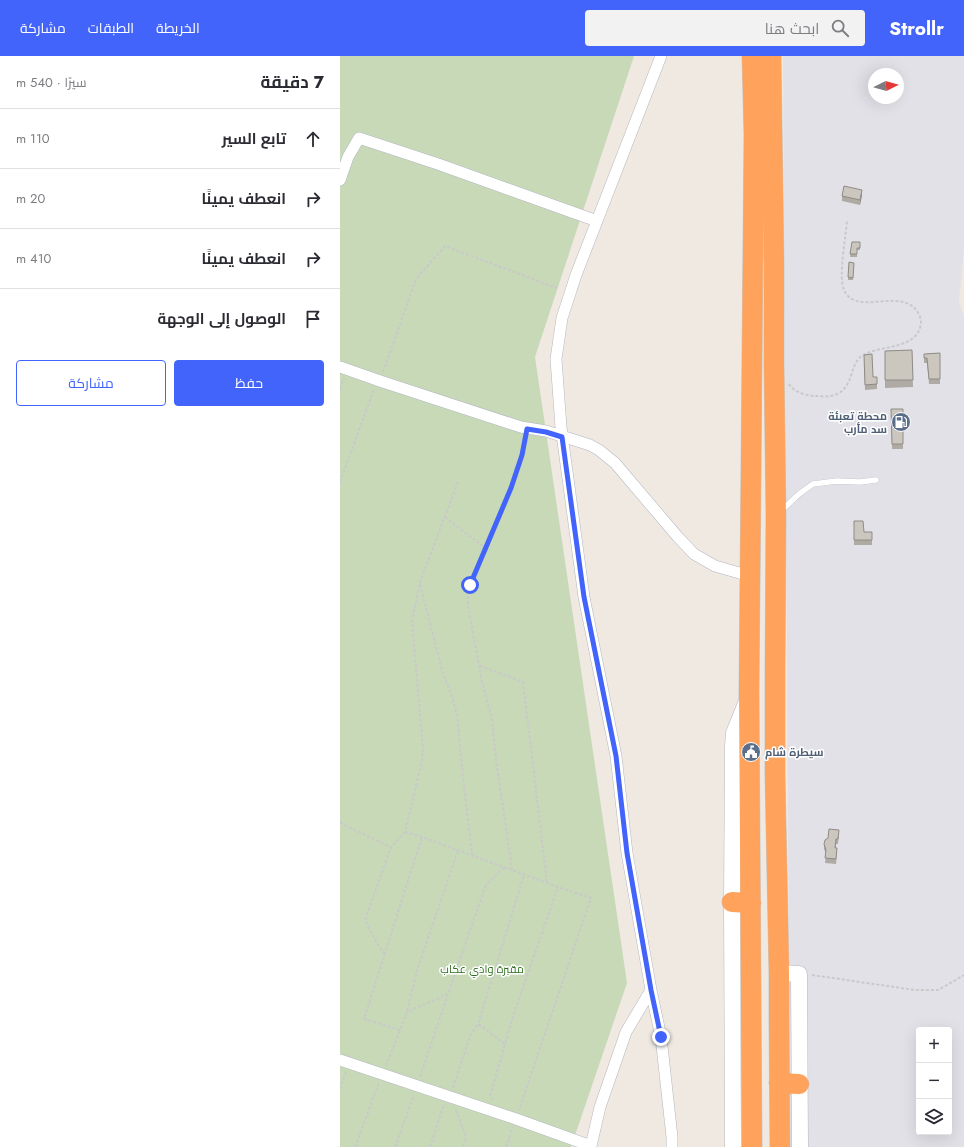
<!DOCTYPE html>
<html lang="ar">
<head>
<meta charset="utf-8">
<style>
  :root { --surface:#fff; --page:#f2f2f3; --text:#2b2b33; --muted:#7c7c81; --line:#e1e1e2; --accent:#4264fb }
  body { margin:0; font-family:Jost,Cairo,sans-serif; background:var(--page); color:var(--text); direction:rtl }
  .controls { position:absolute; right:12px; bottom:12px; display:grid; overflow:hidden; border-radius:4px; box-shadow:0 4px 16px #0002 }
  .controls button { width:36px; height:36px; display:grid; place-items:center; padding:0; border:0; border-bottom:1px solid var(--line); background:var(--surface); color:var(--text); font:20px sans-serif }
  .compass { position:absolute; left:528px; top:12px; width:36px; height:36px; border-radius:50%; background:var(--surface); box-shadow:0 4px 16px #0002; rotate:85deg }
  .stop { position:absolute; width:12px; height:12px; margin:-9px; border:3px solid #4264fb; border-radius:50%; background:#fff }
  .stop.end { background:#4264fb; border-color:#fff; box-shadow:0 1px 4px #0008 }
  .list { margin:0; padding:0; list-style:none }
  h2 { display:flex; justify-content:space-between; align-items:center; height:52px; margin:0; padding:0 16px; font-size:17px }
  h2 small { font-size:13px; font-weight:400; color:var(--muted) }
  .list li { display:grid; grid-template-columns:26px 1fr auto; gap:12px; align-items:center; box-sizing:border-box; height:60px; padding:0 16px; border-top:1px solid var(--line) }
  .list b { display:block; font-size:15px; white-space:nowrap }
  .list em { font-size:13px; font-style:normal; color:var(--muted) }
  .actions { display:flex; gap:8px; padding:12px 16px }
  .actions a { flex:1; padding:9px 0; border:1px solid var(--accent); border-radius:4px; text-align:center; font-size:14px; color:var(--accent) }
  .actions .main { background:var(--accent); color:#fff }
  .icon { flex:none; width:22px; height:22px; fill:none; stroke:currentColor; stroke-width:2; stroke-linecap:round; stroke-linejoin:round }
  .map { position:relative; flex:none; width:624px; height:1091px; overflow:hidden; direction:ltr }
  header { display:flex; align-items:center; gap:24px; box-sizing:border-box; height:56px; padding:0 20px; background:var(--accent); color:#fff }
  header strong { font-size:19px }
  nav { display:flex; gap:22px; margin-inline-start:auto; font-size:14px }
  .search { width:280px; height:36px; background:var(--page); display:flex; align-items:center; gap:10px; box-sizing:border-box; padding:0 14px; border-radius:4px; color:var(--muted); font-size:15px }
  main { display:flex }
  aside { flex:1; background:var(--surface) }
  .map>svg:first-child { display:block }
  .industrial { fill:#e3e1e8; fill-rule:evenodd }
  .cemetery { fill:#c8d9b8 }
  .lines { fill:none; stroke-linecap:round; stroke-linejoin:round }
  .lane-casing { stroke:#b4b7c1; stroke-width:6 }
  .street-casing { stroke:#b4b7c1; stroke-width:12 }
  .secondary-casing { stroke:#b4b7c1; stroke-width:17 }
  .highway-casing { stroke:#c9c9c9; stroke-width:21 }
  .path { stroke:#c9c9c9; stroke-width:2; stroke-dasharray:3 2; stroke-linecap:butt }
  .lane { stroke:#fff; stroke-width:5.5 }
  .street { stroke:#fff; stroke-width:11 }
  .secondary { stroke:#fff; stroke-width:16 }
  .highway { stroke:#ffa35c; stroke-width:20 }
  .wall { fill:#afaba4 }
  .shaded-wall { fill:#8e8b86 }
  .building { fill:#cbc7bf; stroke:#8e8b86 }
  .route { stroke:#4264fb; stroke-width:5 }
  .labels { text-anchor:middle; stroke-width:3; stroke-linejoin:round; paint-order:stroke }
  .service-label { font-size:11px; font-weight:bold; fill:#4e5e75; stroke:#fff; text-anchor:end }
  .park-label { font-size:11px; fill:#2c6e1b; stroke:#fff }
</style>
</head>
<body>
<header>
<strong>Strollr</strong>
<div class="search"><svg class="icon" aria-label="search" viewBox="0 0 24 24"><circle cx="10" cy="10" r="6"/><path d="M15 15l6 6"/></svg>ابحث هنا</div>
<nav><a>الخريطة</a><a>الطبقات</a><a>مشاركة</a></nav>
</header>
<main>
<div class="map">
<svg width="624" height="1091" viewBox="0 0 624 1091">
  <rect width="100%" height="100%" fill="#efe9e1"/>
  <path class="industrial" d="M443,0H624V193L619,245L624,261V1091H450ZM534,18H558V42H534ZM579,974H609V1076H579Z"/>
  <path class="cemetery" d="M0,0H294L195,301L287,927L231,1091H0Z"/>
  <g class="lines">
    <defs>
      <path id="lane" d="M441,455L459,438L473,428L497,425L520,426L536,424"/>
      <path id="street" d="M321,0L236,219L222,262L216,303L221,371L244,541L276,700L287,797L311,934L321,981L332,1081V1091
        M0,124L8,101L19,82L98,108L257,165
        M0,311L40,325L181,371L206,375L250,389L259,394L275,407L337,480L354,498L375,510L410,520
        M0,1004L176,1063L251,1090L250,1091
        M251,1090L260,1051L286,976L311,934"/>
      <path id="secondary" d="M439,917L459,918L460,1091
        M393,1091L392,846L393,690L394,677L407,645"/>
      <path id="highway" d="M412,0L414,79L409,636L412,1091
        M431,0L434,208V308L436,459L435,619V719L439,917V963L440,1091
        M392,846L411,847
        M439,1027L459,1028"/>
    </defs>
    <use href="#lane" class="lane-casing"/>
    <use href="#street" class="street-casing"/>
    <use href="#secondary" class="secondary-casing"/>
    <use href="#highway" class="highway-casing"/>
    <path class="path" d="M43,316L76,223L105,190L217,232
      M449,328C454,336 466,340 476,340C480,340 486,341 491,340C517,334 507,306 525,298C544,289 579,293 581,266C581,262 579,258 577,255C560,231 516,261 504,234C498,222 506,180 507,165
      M0,333L4,322
      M0,426L34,333
      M105,461L145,492
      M80,528L103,618L112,640L117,659L124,731L132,799
      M140,610L183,626L207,827
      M0,767L51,791
      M65,776L82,781L218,831L251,842L179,1054
      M172,814L156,704L152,663L142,626L128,549V536L130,529L171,432L182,399L186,382
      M45,898L39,891L25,864L51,791L65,776L82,705L83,692L72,565L80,526L118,426
      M472,919L575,934H598L624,919
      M67,955L77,915L118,794
      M60,974L24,963L82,781
      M165,988L138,968L184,819
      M46,1010L67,956L108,938
      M80,1021L111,929L146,829L164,811
      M113,1032L130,980L138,968
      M0,1033L6,1016
      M153,1044L150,1040L174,957L218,831
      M116,1054L126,1081L123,1091
      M15,1091L39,1027
      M55,1091L74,1039
      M90,1091L104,1048
      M166,1091L173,1071"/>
    <use href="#lane" class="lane"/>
    <use href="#street" class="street"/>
    <use href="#secondary" class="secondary"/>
    <use href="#highway" class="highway"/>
  </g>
  <path class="wall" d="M522,139L520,149L502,145V140Z
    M512,186H520V194H517V201H510Z
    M509,206L514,207L513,224H508Z
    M572,294L573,331L545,332V295Z
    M600,297V328H589L587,307H584V298Z
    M524,299L533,321H537V333L525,334Z
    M551,353H563V393H552Z
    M514,465L532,484V489H514Z
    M499,779L498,788H496V792L497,797L496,808L485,807L486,798L484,793V788Z"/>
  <path class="shaded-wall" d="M522,134V139L520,149V144Z"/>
  <path class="building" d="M504,130L522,134L520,144L502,140Z
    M512,186H520V192H517V198H510Z
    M509,206L514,207L513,222L508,221Z
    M572,294L573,324H545V295Z
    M600,297V323H589L587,302H584V298Z
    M532,298L533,321H537V328L525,329L524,299Z
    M551,353H563V388H552Z
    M514,465H523L524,476H532V484H514Z
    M489,773L499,774L498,783H496L495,792H497L496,803L485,802L486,794L484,788L485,784L488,782Z"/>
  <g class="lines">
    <path class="route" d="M130,529L171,432L182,399L187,373L206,376L222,381L244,541L276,700L287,797L311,934L321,981"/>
  </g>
  <defs>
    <symbol id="fuel-disc" viewBox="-11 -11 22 22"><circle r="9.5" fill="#5c6f8a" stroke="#fff"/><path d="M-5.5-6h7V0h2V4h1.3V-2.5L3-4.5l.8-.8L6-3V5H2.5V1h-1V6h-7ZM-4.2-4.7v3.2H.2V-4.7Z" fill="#fff"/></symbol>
    <symbol id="civic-disc" viewBox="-11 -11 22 22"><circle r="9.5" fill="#5c6f8a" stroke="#fff"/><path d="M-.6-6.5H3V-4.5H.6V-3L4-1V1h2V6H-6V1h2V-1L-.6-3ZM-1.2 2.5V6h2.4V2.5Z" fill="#fff"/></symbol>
  </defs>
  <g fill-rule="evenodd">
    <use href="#fuel-disc" x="550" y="355" width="22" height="22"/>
    <use href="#civic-disc" x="400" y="685" width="22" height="22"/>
  </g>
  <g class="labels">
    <g class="service-label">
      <text x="547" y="364">محطة تعبئة<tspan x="547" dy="13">سد مأرب</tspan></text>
      <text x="425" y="700" text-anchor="start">سيطرة شام</text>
    </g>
    <g class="park-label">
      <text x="142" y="917">مقبرة وادي عكاب</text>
    </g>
  </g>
</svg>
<div class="controls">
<button>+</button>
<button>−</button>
<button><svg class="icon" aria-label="layers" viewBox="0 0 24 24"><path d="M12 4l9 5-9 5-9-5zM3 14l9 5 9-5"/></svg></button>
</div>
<svg class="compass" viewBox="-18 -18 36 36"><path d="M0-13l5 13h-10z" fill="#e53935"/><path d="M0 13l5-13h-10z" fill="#7c7c81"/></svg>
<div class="stop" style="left:130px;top:529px"></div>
<div class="stop end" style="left:321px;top:981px"></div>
</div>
<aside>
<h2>7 دقيقة<small>سيرًا · 540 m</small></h2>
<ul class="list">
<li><svg class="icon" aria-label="ahead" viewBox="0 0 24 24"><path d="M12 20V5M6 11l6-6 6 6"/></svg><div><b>تابع السير</b></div><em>110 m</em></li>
<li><svg class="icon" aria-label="right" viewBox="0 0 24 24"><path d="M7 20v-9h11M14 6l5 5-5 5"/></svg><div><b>انعطف يمينًا</b></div><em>20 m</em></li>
<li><svg class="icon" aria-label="right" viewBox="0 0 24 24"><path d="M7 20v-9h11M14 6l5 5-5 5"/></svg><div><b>انعطف يمينًا</b></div><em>410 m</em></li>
<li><svg class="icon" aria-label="arrive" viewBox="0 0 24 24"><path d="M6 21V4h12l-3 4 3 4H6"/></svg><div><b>الوصول إلى الوجهة</b></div></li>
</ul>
<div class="actions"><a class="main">حفظ</a><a>مشاركة</a></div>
</aside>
</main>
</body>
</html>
